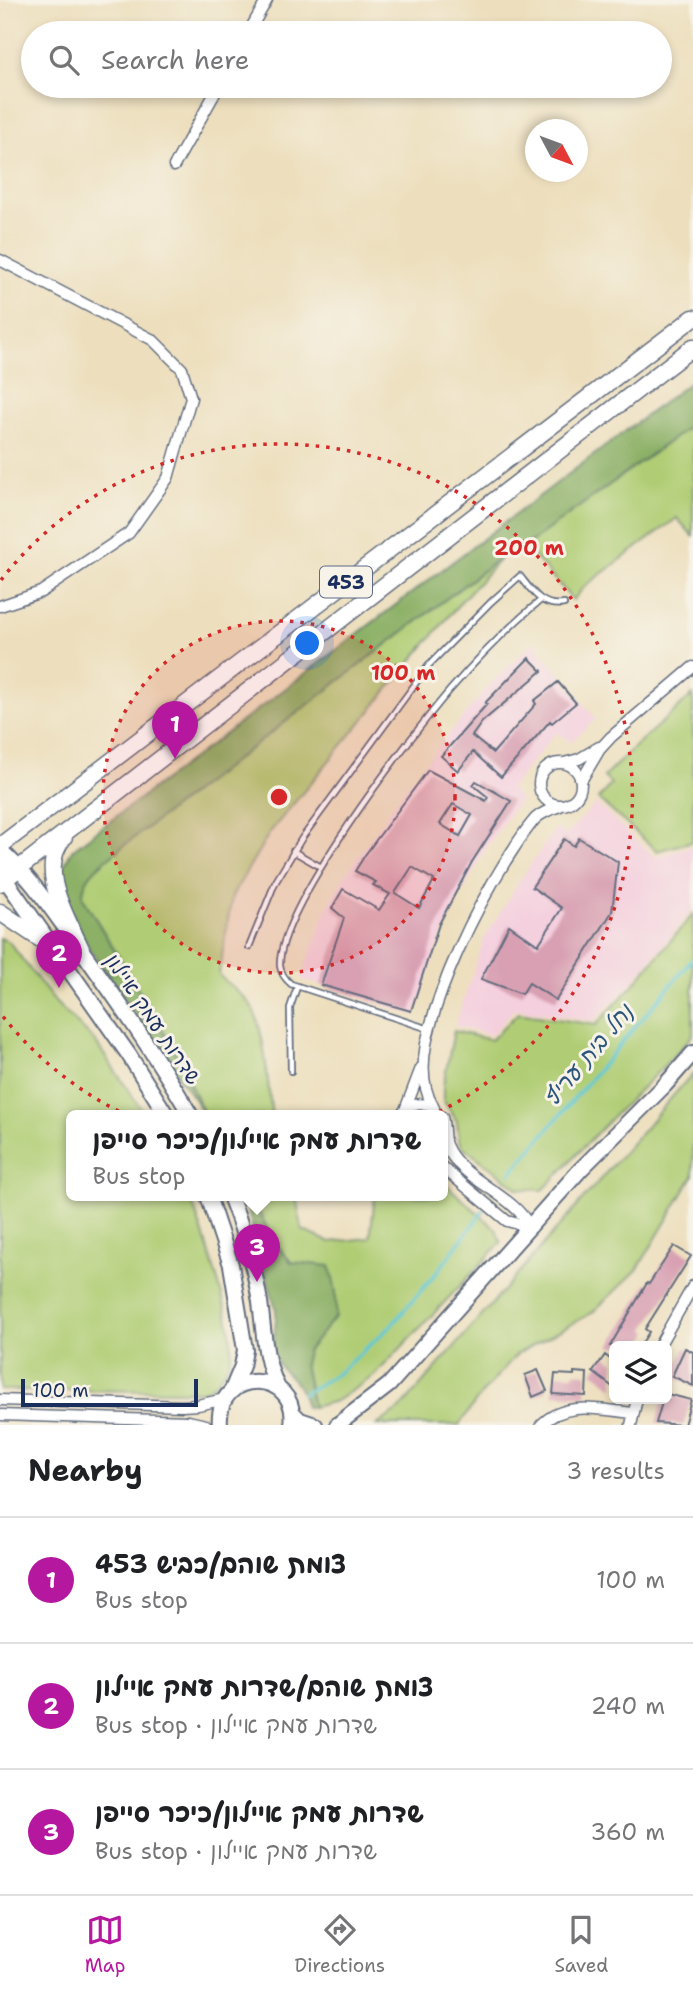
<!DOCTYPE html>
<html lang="en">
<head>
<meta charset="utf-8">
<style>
  :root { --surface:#fff; --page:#f2f2f2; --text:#202124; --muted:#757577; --line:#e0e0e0; --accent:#b5179e }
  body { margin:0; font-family:"Shantell Sans","Playpen Sans Hebrew",sans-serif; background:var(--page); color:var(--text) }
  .controls { position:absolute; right:21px; bottom:21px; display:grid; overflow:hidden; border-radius:10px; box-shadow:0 4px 10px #0003 }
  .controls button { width:63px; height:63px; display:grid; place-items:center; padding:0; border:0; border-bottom:2px solid var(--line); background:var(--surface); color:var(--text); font:35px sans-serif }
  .compass { position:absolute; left:525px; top:119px; width:63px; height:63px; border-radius:50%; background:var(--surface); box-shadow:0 4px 10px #0003; rotate:131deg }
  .scale { position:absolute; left:21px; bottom:18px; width:177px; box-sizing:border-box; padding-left:7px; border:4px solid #1b2f5e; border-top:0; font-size:19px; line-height:24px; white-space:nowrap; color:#1b2f5e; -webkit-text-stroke:5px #f7f3e8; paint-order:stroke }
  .you { position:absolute; left:308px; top:644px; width:24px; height:24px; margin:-18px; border:5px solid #fff; border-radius:50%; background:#1a73e8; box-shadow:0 0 0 10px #1a73e833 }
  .badge { display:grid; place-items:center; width:46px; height:46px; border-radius:50%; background:var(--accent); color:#fff; font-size:23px; font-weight:700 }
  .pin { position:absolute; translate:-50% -58px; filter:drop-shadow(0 2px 4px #0008) }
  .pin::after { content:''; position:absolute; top:37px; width:24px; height:21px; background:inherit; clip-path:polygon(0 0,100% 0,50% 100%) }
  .popup { position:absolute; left:66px; top:1110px; width:382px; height:91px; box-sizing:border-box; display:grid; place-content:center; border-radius:10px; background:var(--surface); filter:drop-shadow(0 2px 5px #0005); font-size:23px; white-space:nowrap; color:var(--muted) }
  .popup b { font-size:26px; color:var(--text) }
  .popup::after { content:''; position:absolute; left:50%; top:100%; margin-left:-14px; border:14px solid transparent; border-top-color:var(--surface) }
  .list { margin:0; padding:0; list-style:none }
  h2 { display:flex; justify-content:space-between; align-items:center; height:91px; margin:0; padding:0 28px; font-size:30px }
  h2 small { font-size:23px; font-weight:400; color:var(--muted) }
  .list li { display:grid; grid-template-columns:46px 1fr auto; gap:21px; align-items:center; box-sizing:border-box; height:126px; padding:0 28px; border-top:2px solid var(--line) }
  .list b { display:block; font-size:26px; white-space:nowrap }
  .list p { margin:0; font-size:23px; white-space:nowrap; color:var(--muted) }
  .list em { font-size:23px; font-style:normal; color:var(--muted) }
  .icon { flex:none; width:38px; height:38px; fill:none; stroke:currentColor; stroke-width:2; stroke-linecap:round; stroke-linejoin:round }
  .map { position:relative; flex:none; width:693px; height:1425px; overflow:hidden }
  .search { position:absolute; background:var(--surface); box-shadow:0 4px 10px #0003; left:21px; right:21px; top:21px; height:77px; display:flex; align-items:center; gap:18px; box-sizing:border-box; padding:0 24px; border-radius:38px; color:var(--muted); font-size:26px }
  .sheet { height:469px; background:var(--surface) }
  nav { display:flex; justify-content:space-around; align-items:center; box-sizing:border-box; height:98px; border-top:2px solid var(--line); background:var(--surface); font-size:19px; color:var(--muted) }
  nav a { display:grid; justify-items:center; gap:4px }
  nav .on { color:var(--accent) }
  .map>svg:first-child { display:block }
  .built { fill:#f4cfde }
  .green { fill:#b0cd74; stroke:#667e69; stroke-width:2 }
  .forest { fill:#8cb066; stroke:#547062; stroke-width:2 }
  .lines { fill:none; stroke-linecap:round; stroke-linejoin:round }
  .stream { stroke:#5cc8d4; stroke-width:3.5 }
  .building { fill:#d8a0b2; fill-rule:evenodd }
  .lane-casing { stroke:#646d7f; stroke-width:8 }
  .street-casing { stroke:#646d7f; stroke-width:13 }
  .secondary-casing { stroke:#646d7f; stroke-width:18 }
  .primary-casing { stroke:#646d7f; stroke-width:19 }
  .lane { stroke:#fff; stroke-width:4.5 }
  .street { stroke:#fff; stroke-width:10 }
  .secondary { stroke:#fff; stroke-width:14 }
  .primary { stroke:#fff; stroke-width:16 }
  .ring { fill:none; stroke:#d62828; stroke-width:3.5; stroke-dasharray:3.5 7 }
  .labels { text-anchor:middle; stroke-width:6; stroke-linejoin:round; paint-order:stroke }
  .shield { fill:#f7f3e8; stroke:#5d6a87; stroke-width:2 }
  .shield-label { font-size:19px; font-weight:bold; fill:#1b2f5e }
  .street-label { font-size:21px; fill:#1b2f5e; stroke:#f7f3e8 }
  .water-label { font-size:23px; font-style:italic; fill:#2b557c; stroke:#f7f3e8 }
  .centre { fill:#d62828; stroke:#f7f3e8; stroke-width:3.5 }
  .ring-label { font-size:21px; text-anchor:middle; font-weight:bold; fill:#d62828; stroke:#f7f3e8; stroke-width:6; stroke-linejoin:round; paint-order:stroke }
</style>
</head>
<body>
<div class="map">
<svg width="693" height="1425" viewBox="0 0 693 1425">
  <rect width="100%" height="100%" fill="#f7f3e8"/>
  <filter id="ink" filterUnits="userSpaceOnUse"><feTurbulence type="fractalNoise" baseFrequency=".0143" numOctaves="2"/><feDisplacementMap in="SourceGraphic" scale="14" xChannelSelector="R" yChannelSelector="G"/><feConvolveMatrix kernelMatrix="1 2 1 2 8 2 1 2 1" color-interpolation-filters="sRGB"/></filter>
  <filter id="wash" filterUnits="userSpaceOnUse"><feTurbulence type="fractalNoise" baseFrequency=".00686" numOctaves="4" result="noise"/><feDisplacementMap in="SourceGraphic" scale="28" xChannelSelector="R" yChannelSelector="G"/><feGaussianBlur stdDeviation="1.57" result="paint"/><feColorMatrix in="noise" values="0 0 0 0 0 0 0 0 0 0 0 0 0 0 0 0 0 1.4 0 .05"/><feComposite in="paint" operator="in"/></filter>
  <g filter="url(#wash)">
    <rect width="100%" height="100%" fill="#eddfbd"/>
    <path class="built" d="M533,642L596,719L571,742L556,733L510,789L520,799L487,847L459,898L438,945L415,1015L301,979L325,912L341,882L409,783L489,685Z
      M596,803L655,857L693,846V909L633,981L594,1021L515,1009L491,1035L455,1026L484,939L520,880L556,828L566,835Z"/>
    <path class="green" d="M693,424V536L677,518L585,586L573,600L525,546Z
      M506,553L463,599L270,832L232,896L219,974C228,986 242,993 250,1004C265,1025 268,1089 272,1116H205L171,1044L83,898C80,876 104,862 118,850Z
      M693,695V841L657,851L598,799L611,784L604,777L637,744Z
      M693,914V1035C662,1070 627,1101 595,1135C577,1153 561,1172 543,1190L519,1189L462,1146L459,1139L457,1121L443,1100V1086L454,1031L491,1040L518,1013L596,1025L634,984Z
      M0,938L9,942L56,1003L94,1040L146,1116H72V1196H190C200,1226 239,1332 230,1358C226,1371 216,1385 204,1391L0,1390Z
      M693,1073V1176L637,1270L592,1313L517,1354L480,1396L459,1425H377L401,1408Z
      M443,1182L496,1229L501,1243L375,1375L336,1401L313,1407L304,1364L307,1351L336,1316L275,1243L250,1196H296L302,1230L329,1242L370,1238L375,1196H442Z"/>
    <path class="forest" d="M693,380V424L525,546L506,553L118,850C104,862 81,876 83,898L171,1044L203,1112L89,948L65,899L61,884L62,870L72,850Z
      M244,1196H250L275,1243L291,1262L330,1266L336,1292V1316L307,1351L304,1364L313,1407H306C304,1399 301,1389 295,1382C287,1372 277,1367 274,1355C270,1342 278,1325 276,1310Z"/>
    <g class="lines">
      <path class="stream" d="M510,1174L693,959
        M303,1394L337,1374L391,1326L438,1271L483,1211"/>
    </g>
    <g id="blocks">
      <path class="building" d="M529,658L542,671L482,722L472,736L493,753L536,704L534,701L558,682L576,703L552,723L550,721L501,777L473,752L458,771L441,756L487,704L485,703Z
        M428,770L486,801L488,797L473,785L476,781L511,801L472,862L439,924L411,1011L321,985L344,918L332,908L343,889L379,910L390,894L373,885L376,882L355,871L365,855ZM453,804L472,815L460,836L440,824ZM412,867L434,880L419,908L395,893Z
        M579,838L618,862L612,912L556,1000L529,983L522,994L481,979L509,925L538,945L562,908L532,887L564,839L574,846Z
        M674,1246L691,1256L645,1329L649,1332L640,1346H610L647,1283L649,1284Z
        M685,1348L693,1352V1386L672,1376Z
        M605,1355L614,1362V1388L593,1372Z
        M538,1370L547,1391L533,1397L525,1375Z
        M574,1372L587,1373L586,1396L553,1394L555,1374L574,1375Z
        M667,1394L691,1400L684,1425L656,1423L663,1399H667Z"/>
    </g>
  </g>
  <g filter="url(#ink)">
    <use href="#blocks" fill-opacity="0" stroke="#646d7f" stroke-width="2"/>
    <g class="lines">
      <defs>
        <path id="lane" d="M293,851L321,867
          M249,947L275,883L302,838L429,665L491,602L520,576C532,591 542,608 564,604
          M429,1029L291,984C285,979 281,973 280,966C277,909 410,737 450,690C478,658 508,627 541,600
          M291,1071L290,1008L297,987"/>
        <path id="street" d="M248,33L267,0
          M174,166L219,86
          M0,260L153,340L182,369L191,398L168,478L129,533L41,592L0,606
          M539 784a21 21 0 1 1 42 0a21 21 0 1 1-42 0Z
          M564,763L579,759L599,747
          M581,781L600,749L611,737L693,667
          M433,1106C422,1087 422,1065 426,1044C438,986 474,912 505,862C515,847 524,831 536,818C543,812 551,809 560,806
          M405,1110L421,1068
          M400,1116C409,1104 421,1101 434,1108
          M442,1117C445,1127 443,1136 446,1145C461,1181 513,1193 530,1227
          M442,1167L507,1221L530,1227
          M659,1346L693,1286
          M0,1400L182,1406L198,1405L225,1399
          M0,1415L188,1421L206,1425
          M541,1425C565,1400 601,1410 633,1413
          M631,1425L637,1399"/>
        <path id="secondary" d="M0,850C30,876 51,909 75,941C116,998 156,1055 191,1116
          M0,859L5,879L129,1055L167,1116
          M208,1196L231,1265L245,1350L242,1366L232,1390
          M230,1196C244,1231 254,1265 260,1302C264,1332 264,1360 278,1388
          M292,1412L300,1420L315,1425
          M220,1425C215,1366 300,1369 292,1425
          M337,1425L389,1385L580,1170L665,1085L693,1053"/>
        <path id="primary" d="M64,837C36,870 67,917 81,949
          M0,846L693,318
          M0,883L693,347
          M0,912L57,950"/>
      </defs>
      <use href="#lane" class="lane-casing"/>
      <use href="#street" class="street-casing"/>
      <use href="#secondary" class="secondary-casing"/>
      <use href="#primary" class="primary-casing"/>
      <use href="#lane" class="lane"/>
      <use href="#street" class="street"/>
      <use href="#secondary" class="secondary"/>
      <use href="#primary" class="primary"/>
    </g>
  </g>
  <circle cx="279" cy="797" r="176" fill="#d62828" fill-opacity=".12"/>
  <g class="ring">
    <circle cx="279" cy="797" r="176"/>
    <path d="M1 580A353 353 0 1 1 1 1014"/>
  </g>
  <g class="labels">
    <rect class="shield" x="320" y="566.5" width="52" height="31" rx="5"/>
    <g class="shield-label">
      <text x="346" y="589">453</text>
    </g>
    <g class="street-label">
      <text transform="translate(153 1019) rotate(56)" y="7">שדרות עמק איילון</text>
    </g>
    <g class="water-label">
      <text transform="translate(588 1055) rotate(-50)" y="8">נחל בית עריף</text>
    </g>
  </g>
  <circle cx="279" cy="797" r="10" class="centre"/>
  <g class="ring-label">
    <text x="529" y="555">200 m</text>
    <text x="403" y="680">100 m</text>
  </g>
</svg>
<div class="controls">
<button><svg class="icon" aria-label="layers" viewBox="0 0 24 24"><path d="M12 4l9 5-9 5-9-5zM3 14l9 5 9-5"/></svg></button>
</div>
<svg class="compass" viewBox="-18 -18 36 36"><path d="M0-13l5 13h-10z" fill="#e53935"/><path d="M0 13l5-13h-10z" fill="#757577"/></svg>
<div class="scale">100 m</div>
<div class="you"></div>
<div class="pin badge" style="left:175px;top:759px">1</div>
<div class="pin badge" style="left:59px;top:988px">2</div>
<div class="pin badge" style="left:257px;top:1282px">3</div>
<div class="popup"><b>שדרות עמק איילון/כיכר סייפן</b>Bus stop</div>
<div class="search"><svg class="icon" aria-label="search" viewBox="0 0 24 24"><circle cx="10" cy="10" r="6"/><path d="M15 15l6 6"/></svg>Search here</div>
</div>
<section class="sheet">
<h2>Nearby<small>3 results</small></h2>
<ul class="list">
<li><span class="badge">1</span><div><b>צומת שוהם/כביש 453</b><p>Bus stop</p></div><em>100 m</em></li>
<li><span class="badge">2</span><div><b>צומת שוהם/שדרות עמק איילון</b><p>Bus stop · שדרות עמק איילון</p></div><em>240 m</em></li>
<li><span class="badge">3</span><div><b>שדרות עמק איילון/כיכר סייפן</b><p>Bus stop · שדרות עמק איילון</p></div><em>360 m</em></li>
</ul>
</section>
<nav>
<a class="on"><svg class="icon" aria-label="map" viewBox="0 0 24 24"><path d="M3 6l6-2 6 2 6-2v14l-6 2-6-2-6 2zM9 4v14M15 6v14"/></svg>Map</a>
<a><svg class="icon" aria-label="directions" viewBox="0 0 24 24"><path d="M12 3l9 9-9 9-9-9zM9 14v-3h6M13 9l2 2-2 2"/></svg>Directions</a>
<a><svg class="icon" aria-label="saved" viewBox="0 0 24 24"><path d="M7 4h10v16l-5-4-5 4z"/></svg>Saved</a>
</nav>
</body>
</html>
